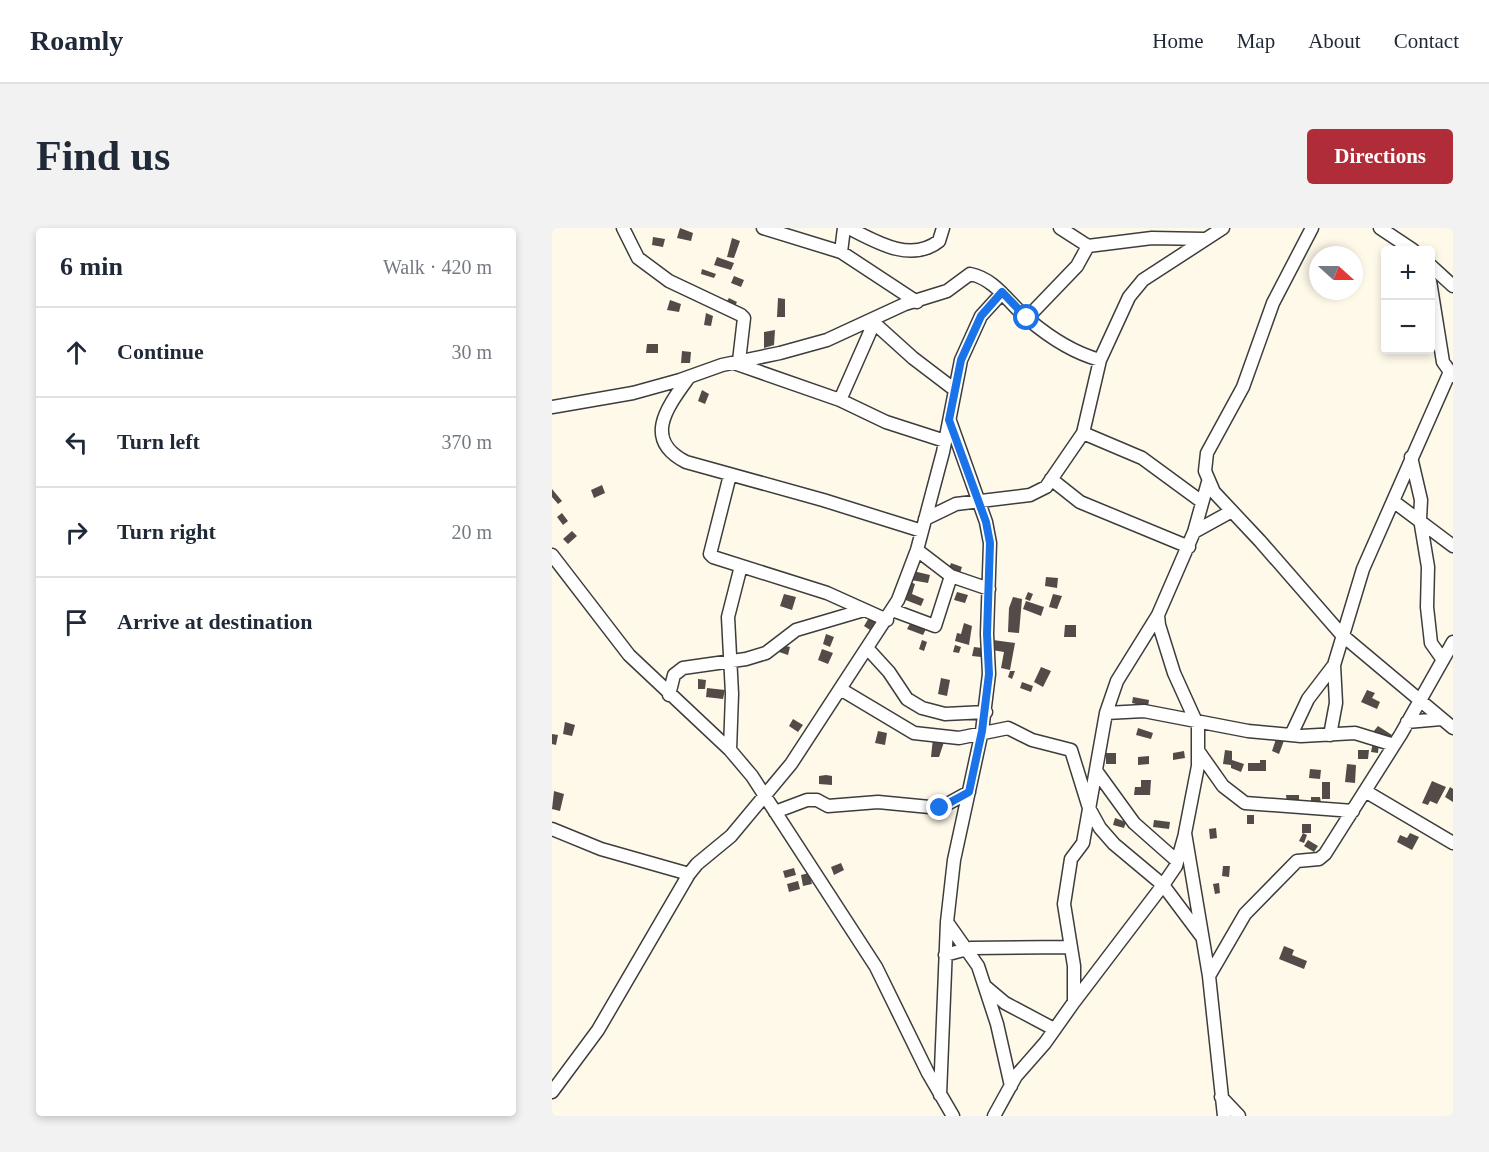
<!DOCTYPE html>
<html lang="en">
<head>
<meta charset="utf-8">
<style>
  :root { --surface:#fff; --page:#f2f2f3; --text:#1f2937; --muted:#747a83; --line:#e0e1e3; --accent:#b12c39 }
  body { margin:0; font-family:Georgia,serif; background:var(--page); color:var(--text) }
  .controls { position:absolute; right:18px; top:18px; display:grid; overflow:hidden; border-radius:6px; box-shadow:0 3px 9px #0003 }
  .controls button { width:54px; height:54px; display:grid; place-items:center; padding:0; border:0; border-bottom:2px solid var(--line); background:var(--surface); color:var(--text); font:30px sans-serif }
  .compass { position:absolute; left:757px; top:18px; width:54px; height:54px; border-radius:50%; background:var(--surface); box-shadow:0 3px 9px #0003; rotate:111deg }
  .stop { position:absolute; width:18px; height:18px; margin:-14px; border:4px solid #1a73e8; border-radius:50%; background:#fff }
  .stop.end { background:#1a73e8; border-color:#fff; box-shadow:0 2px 6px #0008 }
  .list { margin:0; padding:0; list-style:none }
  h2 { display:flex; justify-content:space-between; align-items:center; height:78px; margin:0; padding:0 24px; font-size:26px }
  h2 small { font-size:20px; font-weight:400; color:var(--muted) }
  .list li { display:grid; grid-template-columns:39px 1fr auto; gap:18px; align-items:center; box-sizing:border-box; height:90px; padding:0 24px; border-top:2px solid var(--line) }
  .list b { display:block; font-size:22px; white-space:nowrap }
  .list em { font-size:20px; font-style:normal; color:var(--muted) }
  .icon { flex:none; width:33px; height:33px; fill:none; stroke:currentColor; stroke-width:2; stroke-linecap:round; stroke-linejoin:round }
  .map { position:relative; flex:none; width:901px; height:888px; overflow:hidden; border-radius:6px }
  header { display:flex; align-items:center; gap:36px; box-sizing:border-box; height:84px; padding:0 30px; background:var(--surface); border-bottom:2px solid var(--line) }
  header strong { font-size:28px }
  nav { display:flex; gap:33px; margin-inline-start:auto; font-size:21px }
  .intro { display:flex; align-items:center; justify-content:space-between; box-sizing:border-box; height:144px; padding:0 36px }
  h1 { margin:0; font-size:42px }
  .button { padding:15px 27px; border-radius:6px; background:var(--accent); color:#fff; font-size:21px; font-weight:700 }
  main { display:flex; gap:36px; padding:0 36px }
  aside { flex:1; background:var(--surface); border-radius:6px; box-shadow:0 3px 9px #0003 }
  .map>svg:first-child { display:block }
  .building { fill:#524b47 }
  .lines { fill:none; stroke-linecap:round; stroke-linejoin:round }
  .minor-casing { stroke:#3d3d3d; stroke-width:15 }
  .minor { stroke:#fff; stroke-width:12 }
  .route { stroke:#1a73e8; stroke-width:8 }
</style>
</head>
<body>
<header>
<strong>Roamly</strong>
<nav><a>Home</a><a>Map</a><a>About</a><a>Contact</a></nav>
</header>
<div class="intro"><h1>Find us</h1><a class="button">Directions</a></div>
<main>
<aside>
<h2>6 min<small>Walk · 420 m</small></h2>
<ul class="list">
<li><svg class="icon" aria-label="ahead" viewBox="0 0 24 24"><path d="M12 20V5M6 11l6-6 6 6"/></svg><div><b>Continue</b></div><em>30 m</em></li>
<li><svg class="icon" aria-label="left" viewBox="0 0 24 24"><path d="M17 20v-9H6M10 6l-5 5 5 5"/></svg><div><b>Turn left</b></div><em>370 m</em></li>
<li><svg class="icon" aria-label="right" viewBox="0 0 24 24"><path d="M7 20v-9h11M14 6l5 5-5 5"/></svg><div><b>Turn right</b></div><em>20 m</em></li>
<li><svg class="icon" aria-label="arrive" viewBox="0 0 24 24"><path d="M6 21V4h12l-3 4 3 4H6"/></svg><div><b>Arrive at destination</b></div></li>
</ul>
</aside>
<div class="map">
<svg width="901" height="888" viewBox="0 0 901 888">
  <rect width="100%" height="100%" fill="#fef9e9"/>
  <path class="building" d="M128,0L141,5L139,13L125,10Z
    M101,9L113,11L111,19L100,17Z
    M180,10L188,13L182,30L175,29Z
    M165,29L182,35L179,42L162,37Z
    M150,41L164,46L162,50L149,46Z
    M182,48L192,52L189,59L179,55Z
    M177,70L185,74L182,80L173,76Z
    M226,70L233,71V89H225Z
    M118,72L129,76L127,84L115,82Z
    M154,85L161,88L159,98L152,97Z
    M223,102L222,117L212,120V104Z
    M95,116H106V125H94Z
    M130,123L139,124L138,135H129Z
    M150,162L157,166L153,176L146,173Z
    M50,257L53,265L42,270L39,262Z
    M0,261L10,273L6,276L0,269Z
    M10,285L16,293L11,297L5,289Z
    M20,303L25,308L16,316L11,311Z
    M399,335L410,339L407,348L396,343Z
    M361,343L378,347L376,355L359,352Z
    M494,349L506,350L505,360L493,358Z
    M358,354L363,356L360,366L372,371L369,378L351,371Z
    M405,364L416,367L413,375L402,372Z
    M476,364L481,366L478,373L473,371Z
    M232,366L244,369L240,382L228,378Z
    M501,366L510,368L505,381L497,379Z
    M461,369L470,371L467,405L456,404L457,380Z
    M474,373L492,379L489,388L471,381Z
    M318,388L325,392L318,402L312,398Z
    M360,392L374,401L371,407L355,401Z
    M412,395L420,398L417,417L403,413L405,405L409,406Z
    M513,397H524V409H512Z
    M274,406L282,409L278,419L271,416Z
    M370,412L375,414L372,423L367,421Z
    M441,412L463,415L458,442L449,440L452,424L440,422Z
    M229,417L238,419L236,427L227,424Z
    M403,417L409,419L407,425L401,424Z
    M422,419L430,420L429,429L420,428Z
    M270,421L281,425L276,436L266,432Z
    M489,439L499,443L491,459L482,454Z
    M458,443H463L460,451L456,449Z
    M389,450L398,452L395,468L386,466Z
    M146,451L154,452L153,461H146Z
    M470,454L481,458L479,464L468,460Z
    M155,460L173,462L171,471L154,469Z
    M815,462L823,465L820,470L828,474L825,481L809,474Z
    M581,469L597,472L596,479L580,475Z
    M241,491L251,497L246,504L237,498Z
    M13,494L23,497L20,508L11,506Z
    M826,498L840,507L836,514L821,504Z
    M586,500L601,505L599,511L584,507Z
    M326,503L335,505L333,517L323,515Z
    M0,506L6,507L4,517L0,516Z
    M725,508L733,510L727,526L720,523Z
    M381,510L393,511L387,529H379Z
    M821,514L827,515L826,525L819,524Z
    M673,522L680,523V532L692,536L689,544L679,540V537L671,536Z
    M806,522H817L816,531H806Z
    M632,523L633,530L621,532V525Z
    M554,525H564V536H554Z
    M597,528V536L586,537V529Z
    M708,532H714V543H696V535H708Z
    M795,536L804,537L803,555L793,554Z
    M758,541L769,542L768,551L757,550Z
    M274,547L280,548V557L267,556V548Z
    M589,552H599L598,567H582L583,559H589Z
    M880,553L894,559L885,576L878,573L876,577L870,575Z
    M770,554H778V571H770Z
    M898,559L901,561V574L893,569Z
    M2,563L12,566L8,583L0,581Z
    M734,567H747V575L735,576Z
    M759,569H768L769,575L759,576Z
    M695,587H702V596H695Z
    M563,590L574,594L572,600L561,597Z
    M602,592L618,594L617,601L601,599Z
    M750,596H759V605H750Z
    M664,600L665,610L658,611L657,601Z
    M751,605L755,607L752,615L747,613Z
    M858,605L867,609L860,622L845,614L848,607L855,610Z
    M756,612L766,618L762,624L752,618Z
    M289,635L292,642L282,647L279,639Z
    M671,638H678L677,649L670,648Z
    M242,640L244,647L233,650L231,643Z
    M257,645L260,656L251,658L249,647Z
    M246,653L248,661L237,664L235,656Z
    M667,655L668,665L663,666L661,656Z
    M732,718L742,722L740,727L755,733L752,741L727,731Z"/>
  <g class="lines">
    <defs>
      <path id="minor" d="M71,0L86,30L117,53L189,87L192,90L187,133
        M211,0L289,24L365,74
        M297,0C324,14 359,35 387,13L391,0
        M508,0L536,18
        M760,0L721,75L691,159L655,225L653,243L662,264L708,313L790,407L901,500
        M828,0L861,22
        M289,24L292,0
        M878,37L901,58
        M878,53L891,134L901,148
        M475,90L525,38L536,18L600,10L652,11
        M320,93L361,130L403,162
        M182,135L288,172L334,194L393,213
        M137,149C117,177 89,211 134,234L271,272L370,303
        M288,172L322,95
        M0,179L81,165L128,152L170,137L228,125L275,112L353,76L395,63L418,46C444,51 457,76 476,91C496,108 522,125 548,132
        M531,205L590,230L650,274
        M859,229L869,272L868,291L876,339L875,379L879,415L891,432
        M178,247L158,326L161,329L275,365L335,392
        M499,251L528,274L637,319
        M656,254L642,304L606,387L607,397L622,445L646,498V538L633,605L657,748L672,888
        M841,273L901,318
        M373,291L404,276L478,267L494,259L531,205L548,132L577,69L591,52L671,0
        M642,304L680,283
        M365,322L399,348L437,361
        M0,327L77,427L178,522L200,548L324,739L376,845L401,888
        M340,382L383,398L399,348
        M316,421L337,444L355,471L370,480L393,486L434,484
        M290,462L362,505L407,510L456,500L480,512L519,522L537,580L548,600L562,616L611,657L650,709
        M117,467L122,447L131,440L194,431L214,425L244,402L312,382
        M554,485L592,483L696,503L749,508L803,505L842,517
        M855,494L889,491
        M739,507L756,471L782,437
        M778,507L784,475L782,437L811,341L897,146
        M178,522L180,466L176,389L189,338
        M647,524L671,558L693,575L801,583
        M545,544L582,595L625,633
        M813,563L901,615
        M223,584L255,572H265L276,578L326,574L388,580L417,564
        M0,601L49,621L137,646
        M395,694L426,738L445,796L459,858
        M393,727L419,720L518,719
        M657,748L693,686L745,633L767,631L773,626L849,506L901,414
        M434,759L453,775L502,801
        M522,774L611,657L624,638L633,606
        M0,864L46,802L137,646L145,636L179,608L239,536L346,372L365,322L391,224L409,132L429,88L450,65
        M388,867L395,694L402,632L430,503L437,446L435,406L438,315L434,294L398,193
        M669,869L687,888
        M442,888L464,848L493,815L522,774V738L512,676L519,631L531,615L554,485L565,453L606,387"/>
    </defs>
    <use href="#minor" class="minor-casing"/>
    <use href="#minor" class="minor"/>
  </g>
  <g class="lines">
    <path class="route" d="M388,580L417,564L430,503L437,446L435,406L438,315L434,294L397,192L409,132L429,88L450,64L475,90"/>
  </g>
</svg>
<div class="controls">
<button>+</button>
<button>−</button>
</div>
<svg class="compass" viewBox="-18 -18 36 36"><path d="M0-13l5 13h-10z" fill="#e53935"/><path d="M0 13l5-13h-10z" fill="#747a83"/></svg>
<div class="stop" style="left:475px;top:90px"></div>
<div class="stop end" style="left:388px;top:580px"></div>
</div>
</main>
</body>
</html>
